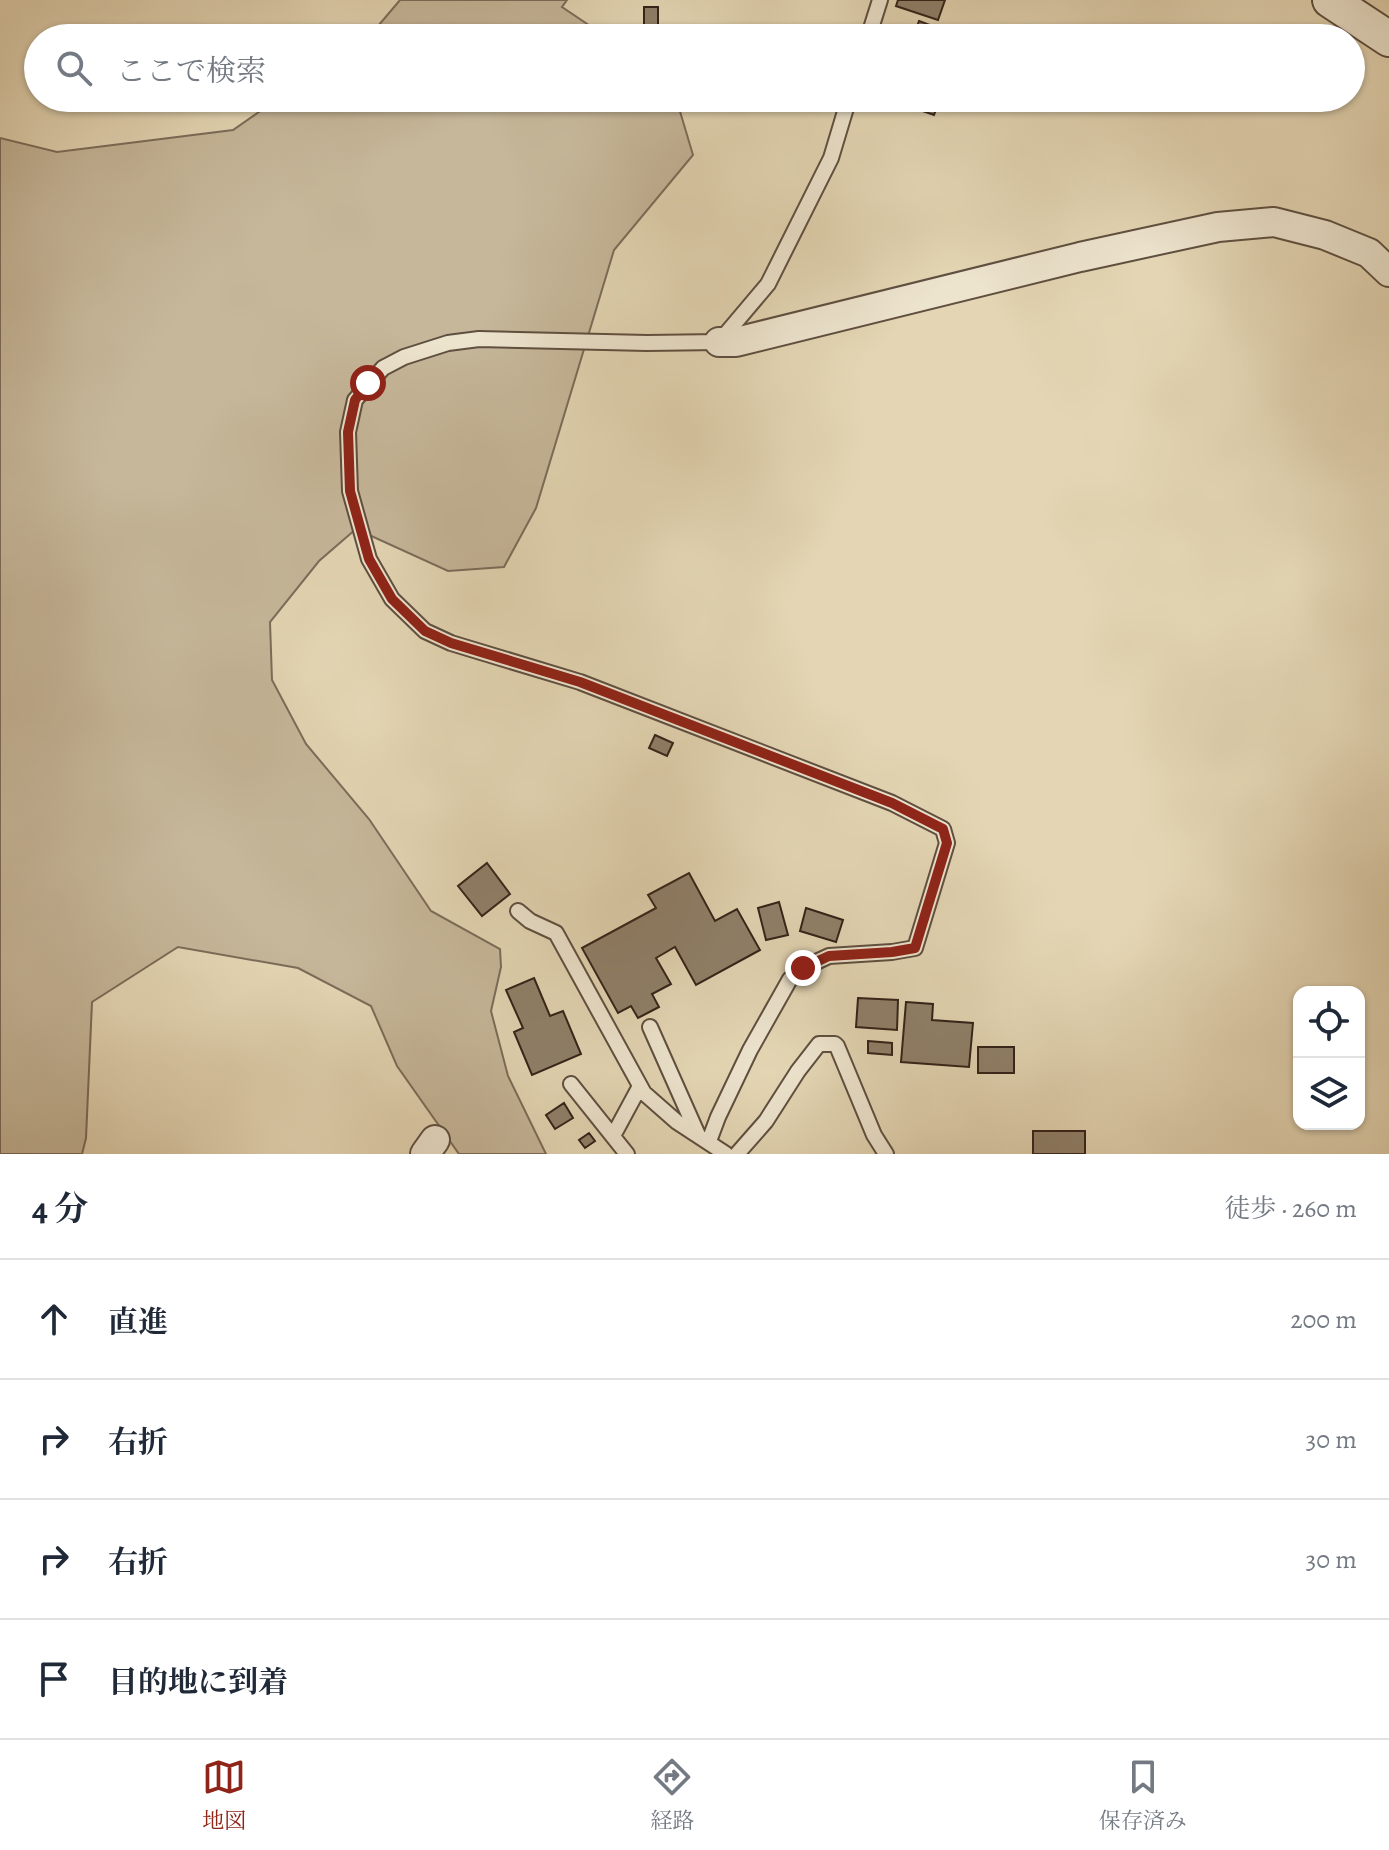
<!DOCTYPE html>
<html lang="ja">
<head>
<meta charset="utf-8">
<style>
  :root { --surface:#fff; --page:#f6f6f7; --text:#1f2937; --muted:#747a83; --line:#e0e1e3; --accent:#8f2418 }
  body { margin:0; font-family:Alegreya,"Noto Serif JP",serif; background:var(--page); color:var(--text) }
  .controls { position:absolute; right:24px; bottom:24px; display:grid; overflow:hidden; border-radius:16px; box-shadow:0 2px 6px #0004 }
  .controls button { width:72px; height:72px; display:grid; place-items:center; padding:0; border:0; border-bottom:2px solid var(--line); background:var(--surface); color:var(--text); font:40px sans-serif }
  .stop { position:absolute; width:24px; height:24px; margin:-18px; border:6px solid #8f2418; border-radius:50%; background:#fff }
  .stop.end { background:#8f2418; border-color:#fff; box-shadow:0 2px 8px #0008 }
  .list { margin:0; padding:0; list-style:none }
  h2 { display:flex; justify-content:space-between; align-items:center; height:104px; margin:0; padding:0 32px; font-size:34px }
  h2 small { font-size:26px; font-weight:400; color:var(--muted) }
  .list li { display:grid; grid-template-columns:52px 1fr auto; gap:24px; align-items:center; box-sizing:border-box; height:120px; padding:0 32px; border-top:2px solid var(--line) }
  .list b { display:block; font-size:30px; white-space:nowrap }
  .list em { font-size:26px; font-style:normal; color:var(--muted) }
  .icon { flex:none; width:44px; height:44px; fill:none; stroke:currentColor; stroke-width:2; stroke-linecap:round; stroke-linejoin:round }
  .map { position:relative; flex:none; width:1389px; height:1154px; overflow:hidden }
  .search { position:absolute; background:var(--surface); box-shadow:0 2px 6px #0004; left:24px; right:24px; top:24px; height:88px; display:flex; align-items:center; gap:20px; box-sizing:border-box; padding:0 28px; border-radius:44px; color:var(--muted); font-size:30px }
  .sheet { height:584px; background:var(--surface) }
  nav { display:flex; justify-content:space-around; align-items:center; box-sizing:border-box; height:112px; border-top:2px solid var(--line); background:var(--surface); font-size:22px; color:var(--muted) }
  nav a { display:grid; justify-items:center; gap:4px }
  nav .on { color:var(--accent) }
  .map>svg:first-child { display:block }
  .green { fill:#c6b79a; stroke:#7c6c5a; stroke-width:2 }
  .building { fill:#8f806a; stroke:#332219; stroke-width:2 }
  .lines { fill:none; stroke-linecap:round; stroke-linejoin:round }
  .service-casing { stroke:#5f4f40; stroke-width:18 }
  .minor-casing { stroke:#5f4f40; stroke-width:32 }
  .tertiary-casing { stroke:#5f4f40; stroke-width:38 }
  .service { stroke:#ede4ce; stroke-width:14 }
  .minor { stroke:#ede4ce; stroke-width:28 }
  .tertiary { stroke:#ede4ce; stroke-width:34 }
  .route { stroke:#8f2418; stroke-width:10 }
</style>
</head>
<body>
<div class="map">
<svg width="1389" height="1154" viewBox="0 0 1389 1154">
  <rect width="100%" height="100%" fill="#e4d6b4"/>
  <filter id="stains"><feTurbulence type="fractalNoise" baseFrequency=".0025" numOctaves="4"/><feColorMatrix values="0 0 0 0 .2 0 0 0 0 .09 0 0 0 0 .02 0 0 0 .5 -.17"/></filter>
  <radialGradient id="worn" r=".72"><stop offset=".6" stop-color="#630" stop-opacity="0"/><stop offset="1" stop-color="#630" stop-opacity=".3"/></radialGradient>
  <path class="green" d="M400,0H567L562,7L608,38H364L373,32Z
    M279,98H676L693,155L614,250L536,508L504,567L448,571L356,529L319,561L270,622L272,680L306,744L369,819L431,911L500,949L501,967L491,1011L508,1076L546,1154H459L397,1066L371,1006L298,968L178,947L92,1002L86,1138L82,1154H0V138L57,152L233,130Z"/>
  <path class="building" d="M898,0H945L938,20L896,6Z
    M644,7H658V31H644Z
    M919,21L938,28L934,38H913Z
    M885,98H940L934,115Z
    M655,735L673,743L667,756L649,748Z
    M487,863L510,894L482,916L458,886Z
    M689,873L715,921L737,909L760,950L696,985L675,947L656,958L671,984L652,994L659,1007L638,1018L631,1006L618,1013L582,948L656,908L648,895Z
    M779,902L788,935L766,940L758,908Z
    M806,908L843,920L836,942L800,931Z
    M534,978L550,1016L563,1011L581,1054L532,1075L514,1032L523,1028L506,990Z
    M858,998L898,1000L897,1030L856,1027Z
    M906,1002L933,1004L932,1020L973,1023L969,1067L901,1062Z
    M868,1041L892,1043V1055L868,1053Z
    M978,1047H1014V1073H978Z
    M564,1103L573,1118L555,1129L546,1115Z
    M1033,1131H1085V1154H1033Z
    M589,1133L595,1141L585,1148L579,1140Z"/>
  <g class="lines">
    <defs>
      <path id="service" d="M868,38L880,0
        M518,911L530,921L556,933L644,1093L677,1122L726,1154
        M650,1027L698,1135
        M571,1084L627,1154
        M613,1136L640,1086
        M709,1141L718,1117L750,1050L790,979L803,968L829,956L892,952L915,948L947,843L943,829L892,803L580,682L451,643L425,631L392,599L369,559L350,491L348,432L355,400L383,368L404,357L448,343L479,339L647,343L719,342L768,284L831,158L849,98
        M737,1154L766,1121L798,1071L819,1044H835L837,1046L874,1135L886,1154"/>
      <path id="minor" d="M719,342H736L1080,257L1218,227L1274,222L1325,235L1369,253L1389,272
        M425,1154L435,1140"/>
      <path id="tertiary" d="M1330,0L1389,39"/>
    </defs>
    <use href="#service" class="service-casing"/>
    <use href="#minor" class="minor-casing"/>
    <use href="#tertiary" class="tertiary-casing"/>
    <use href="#service" class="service"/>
    <use href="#minor" class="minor"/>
    <use href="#tertiary" class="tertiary"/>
  </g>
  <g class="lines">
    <path class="route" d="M368,383L355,400L348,432L350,491L369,559L392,599L425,631L451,643L580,682L892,803L943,829L947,843L915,948L892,952L829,956L803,968"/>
  </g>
  <rect width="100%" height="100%" filter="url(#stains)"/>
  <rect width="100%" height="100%" fill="url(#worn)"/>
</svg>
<div class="controls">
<button><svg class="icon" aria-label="locate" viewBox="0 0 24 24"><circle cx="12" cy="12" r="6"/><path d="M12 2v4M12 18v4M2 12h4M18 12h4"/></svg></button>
<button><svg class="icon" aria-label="layers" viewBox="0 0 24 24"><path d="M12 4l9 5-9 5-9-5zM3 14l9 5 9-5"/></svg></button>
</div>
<div class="stop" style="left:368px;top:383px"></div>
<div class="stop end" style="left:803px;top:968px"></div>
<div class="search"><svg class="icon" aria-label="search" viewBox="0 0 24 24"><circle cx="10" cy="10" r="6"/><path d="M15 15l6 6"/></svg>ここで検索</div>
</div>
<section class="sheet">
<h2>4 分<small>徒歩 · 260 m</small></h2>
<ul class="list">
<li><svg class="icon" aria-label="ahead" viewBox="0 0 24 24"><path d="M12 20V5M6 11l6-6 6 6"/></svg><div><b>直進</b></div><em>200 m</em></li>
<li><svg class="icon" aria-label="right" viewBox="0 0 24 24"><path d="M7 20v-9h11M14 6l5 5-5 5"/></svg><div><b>右折</b></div><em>30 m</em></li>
<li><svg class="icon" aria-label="right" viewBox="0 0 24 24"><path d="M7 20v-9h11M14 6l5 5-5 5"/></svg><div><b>右折</b></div><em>30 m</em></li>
<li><svg class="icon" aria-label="arrive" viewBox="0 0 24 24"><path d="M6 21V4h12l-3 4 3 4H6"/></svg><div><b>目的地に到着</b></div></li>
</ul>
</section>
<nav>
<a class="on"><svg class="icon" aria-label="map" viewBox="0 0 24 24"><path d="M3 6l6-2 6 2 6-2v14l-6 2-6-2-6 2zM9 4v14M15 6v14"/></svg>地図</a>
<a><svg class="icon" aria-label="directions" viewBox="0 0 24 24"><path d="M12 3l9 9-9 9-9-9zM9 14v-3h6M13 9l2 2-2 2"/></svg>経路</a>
<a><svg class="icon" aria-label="saved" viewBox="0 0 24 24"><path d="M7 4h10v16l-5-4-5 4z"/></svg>保存済み</a>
</nav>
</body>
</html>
